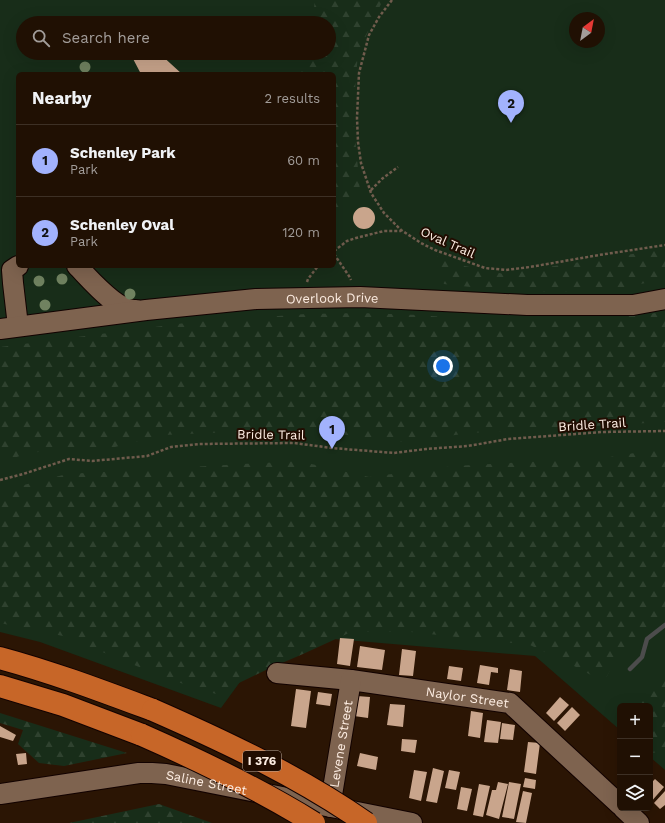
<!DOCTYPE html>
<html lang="en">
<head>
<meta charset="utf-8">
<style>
  :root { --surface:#201003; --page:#2d1e12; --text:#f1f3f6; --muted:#a29d9a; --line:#3d3025; --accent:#a2b2fd }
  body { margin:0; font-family:"Work Sans",sans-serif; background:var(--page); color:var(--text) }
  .controls { position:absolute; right:12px; bottom:12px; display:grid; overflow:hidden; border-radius:6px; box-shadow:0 4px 16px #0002 }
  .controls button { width:36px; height:36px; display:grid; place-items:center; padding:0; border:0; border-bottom:1px solid var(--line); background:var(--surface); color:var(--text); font:20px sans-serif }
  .compass { position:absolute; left:569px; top:12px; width:36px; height:36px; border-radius:50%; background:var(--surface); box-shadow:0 4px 16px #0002; rotate:32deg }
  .you { position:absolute; left:443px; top:366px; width:14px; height:14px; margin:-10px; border:3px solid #fff; border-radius:50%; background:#1a73e8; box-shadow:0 0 0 6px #1a73e833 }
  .badge { display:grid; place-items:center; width:26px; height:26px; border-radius:50%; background:var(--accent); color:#111; font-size:13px; font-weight:700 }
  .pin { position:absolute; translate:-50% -33px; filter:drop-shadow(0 1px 2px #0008) }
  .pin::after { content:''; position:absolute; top:21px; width:14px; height:12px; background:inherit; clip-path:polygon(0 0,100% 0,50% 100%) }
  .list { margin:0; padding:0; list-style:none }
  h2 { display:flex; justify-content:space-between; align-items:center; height:52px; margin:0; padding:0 16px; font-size:17px }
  h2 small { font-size:13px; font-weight:400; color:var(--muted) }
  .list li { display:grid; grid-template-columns:26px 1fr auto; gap:12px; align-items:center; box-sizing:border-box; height:72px; padding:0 16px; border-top:1px solid var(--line) }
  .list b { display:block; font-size:15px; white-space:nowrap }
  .list p { margin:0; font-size:13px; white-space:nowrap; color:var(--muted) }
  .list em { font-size:13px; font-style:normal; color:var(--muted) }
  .icon { flex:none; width:22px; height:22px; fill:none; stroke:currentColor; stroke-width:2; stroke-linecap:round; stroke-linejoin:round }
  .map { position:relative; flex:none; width:665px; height:823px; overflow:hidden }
  .search { position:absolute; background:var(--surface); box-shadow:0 4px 16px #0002; left:16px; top:16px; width:320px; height:44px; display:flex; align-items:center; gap:10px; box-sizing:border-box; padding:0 14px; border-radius:22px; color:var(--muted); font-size:15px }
  .panel { position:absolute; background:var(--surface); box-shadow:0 4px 16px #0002; left:16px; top:72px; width:320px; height:196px; border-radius:6px }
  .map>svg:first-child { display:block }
  .green { fill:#182d19; fill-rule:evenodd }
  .forest { fill:url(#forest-firs) }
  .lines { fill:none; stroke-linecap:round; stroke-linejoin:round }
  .stream { stroke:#4c4c4c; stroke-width:4.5 }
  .building { fill:#c9a58c }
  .minor-casing { stroke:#120200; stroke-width:22 }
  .highway-casing { stroke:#120200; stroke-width:24 }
  .path { stroke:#705c4d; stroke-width:2.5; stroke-dasharray:3 2; stroke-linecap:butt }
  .minor { stroke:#7e634f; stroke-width:20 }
  .highway { stroke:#c76628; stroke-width:22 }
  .highway-bridge-casing { stroke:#120200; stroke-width:24; stroke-linecap:butt }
  .highway-bridge { stroke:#c76628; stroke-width:22 }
  .tree { fill:#708260 }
  .labels { text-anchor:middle; stroke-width:4; stroke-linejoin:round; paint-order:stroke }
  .shield { fill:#210c00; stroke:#bbaa9e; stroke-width:1 }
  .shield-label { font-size:12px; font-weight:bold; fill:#fdede2 }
  .street-label { font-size:13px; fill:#fdede2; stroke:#210c00 }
</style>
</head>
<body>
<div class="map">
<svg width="665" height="823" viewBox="0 0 665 823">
  <defs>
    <pattern id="forest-firs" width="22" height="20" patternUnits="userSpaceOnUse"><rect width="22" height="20" fill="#182d19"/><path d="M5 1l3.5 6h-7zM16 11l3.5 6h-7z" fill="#2f422f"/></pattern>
  </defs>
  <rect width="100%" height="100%" fill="#2b1504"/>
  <path class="green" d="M0,0H665V770L650,757V706H620V730L535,656L275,634L221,708L40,642L0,632ZM575,18H599V42H575ZM23,23H329V53H23ZM18,74H334V266H18Z"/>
  <path class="forest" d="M315,0H386L381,4L358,53L353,114L360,191L351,206L341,208L334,207V74H290L298,67L306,53H329V23H312Z
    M665,249V279L616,289L555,292L497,290L444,284L438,276L437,256L465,266L504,274L541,268Z
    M665,312V422L470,433L403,442L348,435L280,430L163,435L115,447L72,448L30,453L0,462V347L193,322L306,314L361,313L419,315L469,319L536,321L595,320Z
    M665,448V621L643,634L617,656L604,682L576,667L530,645L411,632H351L303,654L268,669L216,694L171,680L63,636L0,623V491L67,474L298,461L369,477L454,466L604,458Z
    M665,678V753L662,752L650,753V706H632Z
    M0,713L127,753L64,766L39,763L18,744L23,730L0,723Z
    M159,804L212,823H69Z"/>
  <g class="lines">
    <path class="stream" d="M630,669L642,657L647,639L665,625"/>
  </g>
  <path class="building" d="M116,16L124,23H114L112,20Z
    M130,53H159L182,74H141Z
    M353 218a11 11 0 1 1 22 0a11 11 0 1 1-22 0Z
    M340,638L354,639L350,666L337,664Z
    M360,646L385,650L382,670L357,667Z
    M402,649L416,651L413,676L399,675Z
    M480,665L498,668V673L491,672L489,685L477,683Z
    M449,666L463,668L461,681L447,679Z
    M510,669L522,671L520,692L507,690Z
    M296,689L311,691L306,728L291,726Z
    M318,692L332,694L330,706L316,704Z
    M357,696L370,697L368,718L354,716Z
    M560,697L569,705L554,721L546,713Z
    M390,704L405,705L403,727L387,725Z
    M572,707L580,715L565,731L557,723Z
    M471,711L483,713L480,738L468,736Z
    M487,720L501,722L498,743L484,742Z
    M502,723L515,725L513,740L500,739Z
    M0,726L16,735L13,741L0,737Z
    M402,739L417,740L415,753L401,751Z
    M528,742L540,743L536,774L524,772Z
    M26,753L27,764L18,765L16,754Z
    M360,753L378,757L376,770L357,766Z
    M433,768L444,771L437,803L426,801Z
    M414,770L427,772L421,801L409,798Z
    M449,770L460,772L456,790L445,788Z
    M525,778L536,780L535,789L523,787Z
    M655,779L664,787L650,803V784Z
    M498,782L508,784L499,819L486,815L492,790H496Z
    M509,782L521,784L514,819L502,817Z
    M479,784L490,786L483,817L473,815Z
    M461,787L472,789L467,811L457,809Z
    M523,791L532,793L526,823L516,822Z
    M665,791V805L660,809L654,803Z"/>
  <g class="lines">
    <defs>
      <g id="minor">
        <path d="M77,266C90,279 117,312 136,310"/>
        <path d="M18,326L13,283L12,270L18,266"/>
        <path id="s1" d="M0,329L146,310L256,299L360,297L527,305H633L665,299"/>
        <path id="s2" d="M277,673L351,680L510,703L620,805"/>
        <path id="s3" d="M0,794L139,773H152L166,774L412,823"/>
        <path id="s4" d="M330,807L351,680"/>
        <path d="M623,808L639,823"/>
      </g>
      <path id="highway" d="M0,658C52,672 102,691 153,710
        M0,686L63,705L142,735"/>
    </defs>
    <use href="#minor" class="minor-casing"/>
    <use href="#highway" class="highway-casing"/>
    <path class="path" d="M392,0L379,17L369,35L359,73L357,118L358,142L361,163L371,193L384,213L401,230L421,243L435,250L485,268L506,270L530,267L599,255L665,245
      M371,190L383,178L398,167
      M334,251L347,241L356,238L384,231H401
      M334,254L349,276L351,280
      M307,282L308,279L318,266
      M0,480L23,474L69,459L92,461L147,456L171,447L199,444L294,443L332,448L394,453L426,449L468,446L508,439L602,432L665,431"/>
    <use href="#minor" class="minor"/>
    <use href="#highway" class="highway"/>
    <defs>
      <path id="highway-bridge" d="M153,710C226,742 300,777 366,823
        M142,735C201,761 259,789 314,823"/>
    </defs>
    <use href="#highway-bridge" class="highway-bridge-casing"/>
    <use href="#highway-bridge" class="highway-bridge"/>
  </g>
  <g class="tree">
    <circle cx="85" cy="67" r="5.5"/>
    <circle cx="62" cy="279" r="5.5"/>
    <circle cx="39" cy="281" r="5.5"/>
    <circle cx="130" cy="294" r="5.5"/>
    <circle cx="45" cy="305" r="5.5"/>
  </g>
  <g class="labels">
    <rect class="shield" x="243" y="751" width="38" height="20" rx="3"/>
    <g class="shield-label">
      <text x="262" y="765">I 376</text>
    </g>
    <g class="street-label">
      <text transform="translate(448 242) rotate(24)" y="5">Oval Trail</text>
      <text dy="5" stroke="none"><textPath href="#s1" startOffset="334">Overlook Drive</textPath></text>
      <text transform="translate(592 424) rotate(-4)" y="5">Bridle Trail</text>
      <text transform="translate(271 434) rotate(1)" y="5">Bridle Trail</text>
      <text dy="5" stroke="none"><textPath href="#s2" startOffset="192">Naylor Street</textPath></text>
      <text dy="5" stroke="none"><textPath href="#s4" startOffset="64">Levene Street</textPath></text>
      <text dy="5" stroke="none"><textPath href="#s3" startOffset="209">Saline Street</textPath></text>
    </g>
  </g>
</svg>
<div class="controls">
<button>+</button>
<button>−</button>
<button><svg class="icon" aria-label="layers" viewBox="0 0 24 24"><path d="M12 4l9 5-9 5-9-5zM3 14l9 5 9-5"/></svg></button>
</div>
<svg class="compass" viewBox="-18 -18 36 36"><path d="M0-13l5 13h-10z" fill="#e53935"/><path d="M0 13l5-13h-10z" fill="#a29d9a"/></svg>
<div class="you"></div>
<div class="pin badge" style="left:332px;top:449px">1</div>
<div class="pin badge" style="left:511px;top:123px">2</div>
<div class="search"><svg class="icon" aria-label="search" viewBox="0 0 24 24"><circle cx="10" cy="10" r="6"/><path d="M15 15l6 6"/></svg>Search here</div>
<section class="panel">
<h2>Nearby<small>2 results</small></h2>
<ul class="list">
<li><span class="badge">1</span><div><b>Schenley Park</b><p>Park</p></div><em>60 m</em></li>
<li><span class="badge">2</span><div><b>Schenley Oval</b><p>Park</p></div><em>120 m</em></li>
</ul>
</section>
</div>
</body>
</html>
